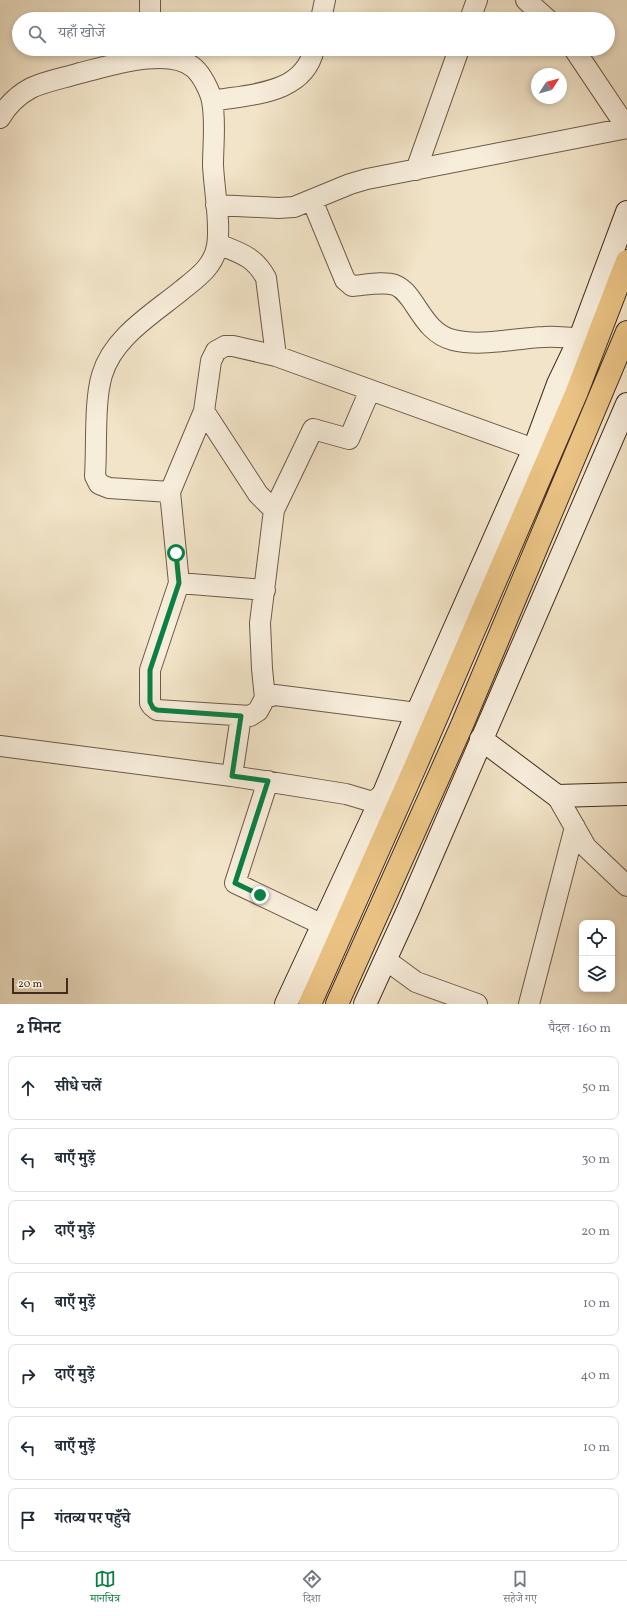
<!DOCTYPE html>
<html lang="hi">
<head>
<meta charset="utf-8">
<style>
  :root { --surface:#fff; --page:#f6f6f7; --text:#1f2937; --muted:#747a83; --line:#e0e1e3; --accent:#0b8043 }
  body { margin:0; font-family:Vollkorn,"Noto Serif Devanagari",serif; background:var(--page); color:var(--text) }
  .controls { position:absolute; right:12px; bottom:12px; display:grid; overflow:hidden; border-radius:8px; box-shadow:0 2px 6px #0003 }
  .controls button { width:36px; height:36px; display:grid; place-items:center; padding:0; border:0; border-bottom:1px solid var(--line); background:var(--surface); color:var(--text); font:20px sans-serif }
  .compass { position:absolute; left:531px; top:68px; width:36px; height:36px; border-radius:50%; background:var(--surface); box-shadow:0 2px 6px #0003; rotate:54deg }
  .scale { position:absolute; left:12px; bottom:10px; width:56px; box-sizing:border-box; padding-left:4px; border:2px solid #422c1d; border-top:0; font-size:11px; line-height:14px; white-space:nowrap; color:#422c1d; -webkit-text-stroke:3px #f7eddb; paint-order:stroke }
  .stop { position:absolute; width:12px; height:12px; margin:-9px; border:3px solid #0b8043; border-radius:50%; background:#fff }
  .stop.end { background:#0b8043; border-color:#fff; box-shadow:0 1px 4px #0008 }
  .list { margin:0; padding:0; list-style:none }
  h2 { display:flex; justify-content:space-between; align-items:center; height:52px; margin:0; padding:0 16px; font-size:17px }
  h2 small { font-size:13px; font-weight:400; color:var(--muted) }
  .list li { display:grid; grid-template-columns:26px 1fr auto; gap:12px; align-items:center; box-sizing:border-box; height:64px; margin:0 8px 8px; padding:0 8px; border:1px solid var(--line); border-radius:8px }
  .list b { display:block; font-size:15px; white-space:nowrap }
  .list em { font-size:13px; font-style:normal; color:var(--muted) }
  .icon { flex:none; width:22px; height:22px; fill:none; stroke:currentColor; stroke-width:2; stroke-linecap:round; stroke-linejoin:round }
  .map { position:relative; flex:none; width:627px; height:1004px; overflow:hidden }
  .search { position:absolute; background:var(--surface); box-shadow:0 2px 6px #0003; left:12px; right:12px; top:12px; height:44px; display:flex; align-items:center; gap:10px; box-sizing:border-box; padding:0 14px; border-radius:22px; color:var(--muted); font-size:15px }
  .sheet { height:556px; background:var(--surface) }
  nav { display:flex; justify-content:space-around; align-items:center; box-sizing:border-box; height:56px; border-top:1px solid var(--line); background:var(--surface); font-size:11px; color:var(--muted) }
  nav a { display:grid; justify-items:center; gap:2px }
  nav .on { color:var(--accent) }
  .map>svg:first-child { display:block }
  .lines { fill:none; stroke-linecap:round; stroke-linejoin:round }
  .street-casing { stroke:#6e5a48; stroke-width:22 }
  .secondary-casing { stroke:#422c1d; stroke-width:24 }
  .highway-casing { stroke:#422c1d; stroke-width:24 }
  .street { stroke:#f7eddb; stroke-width:20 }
  .secondary { stroke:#f7eddb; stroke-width:22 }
  .highway { stroke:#e9c284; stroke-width:22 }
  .route { stroke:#0b8043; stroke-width:5 }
</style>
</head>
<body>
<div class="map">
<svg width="627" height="1004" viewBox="0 0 627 1004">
  <rect width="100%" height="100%" fill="#f2e4c8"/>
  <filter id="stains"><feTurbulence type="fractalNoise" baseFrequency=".005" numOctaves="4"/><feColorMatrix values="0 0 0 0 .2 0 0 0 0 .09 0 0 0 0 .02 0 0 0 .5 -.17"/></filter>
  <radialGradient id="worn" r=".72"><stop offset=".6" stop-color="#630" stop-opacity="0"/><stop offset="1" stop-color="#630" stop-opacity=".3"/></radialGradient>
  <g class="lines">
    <defs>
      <path id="street" d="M150,0V19
        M526,0L547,19
        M321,19L325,0
        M470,19L477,0
        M574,49L627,128
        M212,101C250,94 304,95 314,49
        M0,118C7,106 18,95 31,88C46,81 64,78 80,73C109,66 169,46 194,68C202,75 210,91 212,101C216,121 213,145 213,165C214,189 221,224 217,246C214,266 197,278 182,290C154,313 113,337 102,375C94,401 97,447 95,476L99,484L109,488L170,492
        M416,170L459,49
        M312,200L345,280L352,286C365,285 383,281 395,285C416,293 421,332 453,340C482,347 514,338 544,337C556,336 568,338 580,338
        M216,205L278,208L294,207L350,184L367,179L627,128
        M218,244C240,253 254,256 266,278L276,356
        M370,390L349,439L313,429L274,510L258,494L204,411L170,492L179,583L150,670V703L152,706L157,710L250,716L258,711L265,698L275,695L417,713
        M204,411L211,361L216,351L225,346H233L276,356L534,449
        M179,583L265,590
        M265,698L262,669L260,623L274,510
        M0,746L232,776L346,794L373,802L384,793
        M232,776L241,716
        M268,781L235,883L323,925
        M557,796L586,847L627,886
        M386,960L416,982L477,1004
        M529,1004L575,827"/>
      <path id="secondary" d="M481,739L557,796L627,794
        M286,1004L384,793L417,713L534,449L558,384L580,338L627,212
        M365,1004L408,910L627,404"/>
      <path id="highway" d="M310,1004L416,765L576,394L627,261
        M337,1004L462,725L627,332"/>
    </defs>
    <use href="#street" class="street-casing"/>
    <use href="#secondary" class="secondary-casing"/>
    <use href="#highway" class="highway-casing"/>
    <use href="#street" class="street"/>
    <use href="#secondary" class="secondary"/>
    <use href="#highway" class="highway"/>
  </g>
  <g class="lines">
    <path class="route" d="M176,553L179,583L150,670V702L153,708L157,710L241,716L232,776L268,781L235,883L260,895"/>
  </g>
  <rect width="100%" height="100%" filter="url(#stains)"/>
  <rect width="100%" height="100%" fill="url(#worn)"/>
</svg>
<div class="controls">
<button><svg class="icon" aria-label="locate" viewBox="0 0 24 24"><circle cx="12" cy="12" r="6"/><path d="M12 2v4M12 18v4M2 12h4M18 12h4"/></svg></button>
<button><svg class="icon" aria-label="layers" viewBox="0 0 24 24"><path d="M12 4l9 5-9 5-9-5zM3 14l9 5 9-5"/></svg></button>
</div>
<svg class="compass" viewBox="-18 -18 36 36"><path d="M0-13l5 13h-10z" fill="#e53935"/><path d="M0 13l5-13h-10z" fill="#747a83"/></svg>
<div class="scale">20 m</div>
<div class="stop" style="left:176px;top:553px"></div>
<div class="stop end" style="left:260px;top:895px"></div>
<div class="search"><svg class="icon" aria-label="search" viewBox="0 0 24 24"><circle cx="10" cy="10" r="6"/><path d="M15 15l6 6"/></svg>यहाँ खोजें</div>
</div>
<section class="sheet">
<h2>2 मिनट<small>पैदल · 160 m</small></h2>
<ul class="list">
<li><svg class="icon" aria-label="ahead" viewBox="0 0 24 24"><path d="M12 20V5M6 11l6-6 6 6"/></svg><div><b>सीधे चलें</b></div><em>50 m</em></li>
<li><svg class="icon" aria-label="left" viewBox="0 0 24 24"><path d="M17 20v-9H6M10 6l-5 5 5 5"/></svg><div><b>बाएँ मुड़ें</b></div><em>30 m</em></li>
<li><svg class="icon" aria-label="right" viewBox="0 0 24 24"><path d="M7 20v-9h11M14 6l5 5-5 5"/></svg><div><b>दाएँ मुड़ें</b></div><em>20 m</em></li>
<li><svg class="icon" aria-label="left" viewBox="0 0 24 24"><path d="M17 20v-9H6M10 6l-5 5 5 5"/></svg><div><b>बाएँ मुड़ें</b></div><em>10 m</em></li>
<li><svg class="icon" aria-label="right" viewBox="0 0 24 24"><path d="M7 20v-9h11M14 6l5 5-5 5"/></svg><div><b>दाएँ मुड़ें</b></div><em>40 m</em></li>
<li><svg class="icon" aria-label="left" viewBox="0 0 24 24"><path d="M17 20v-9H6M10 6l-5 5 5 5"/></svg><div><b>बाएँ मुड़ें</b></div><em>10 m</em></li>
<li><svg class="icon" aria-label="arrive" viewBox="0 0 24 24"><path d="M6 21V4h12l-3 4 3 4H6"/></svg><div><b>गंतव्य पर पहुँचे</b></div></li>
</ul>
</section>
<nav>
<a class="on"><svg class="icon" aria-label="map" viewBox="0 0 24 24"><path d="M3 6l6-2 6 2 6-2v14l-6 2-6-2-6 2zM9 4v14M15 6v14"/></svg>मानचित्र</a>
<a><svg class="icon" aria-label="directions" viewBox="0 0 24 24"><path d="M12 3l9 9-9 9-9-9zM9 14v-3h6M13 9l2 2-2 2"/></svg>दिशा</a>
<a><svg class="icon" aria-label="saved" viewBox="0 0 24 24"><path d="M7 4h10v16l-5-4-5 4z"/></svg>सहेजे गए</a>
</nav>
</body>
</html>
